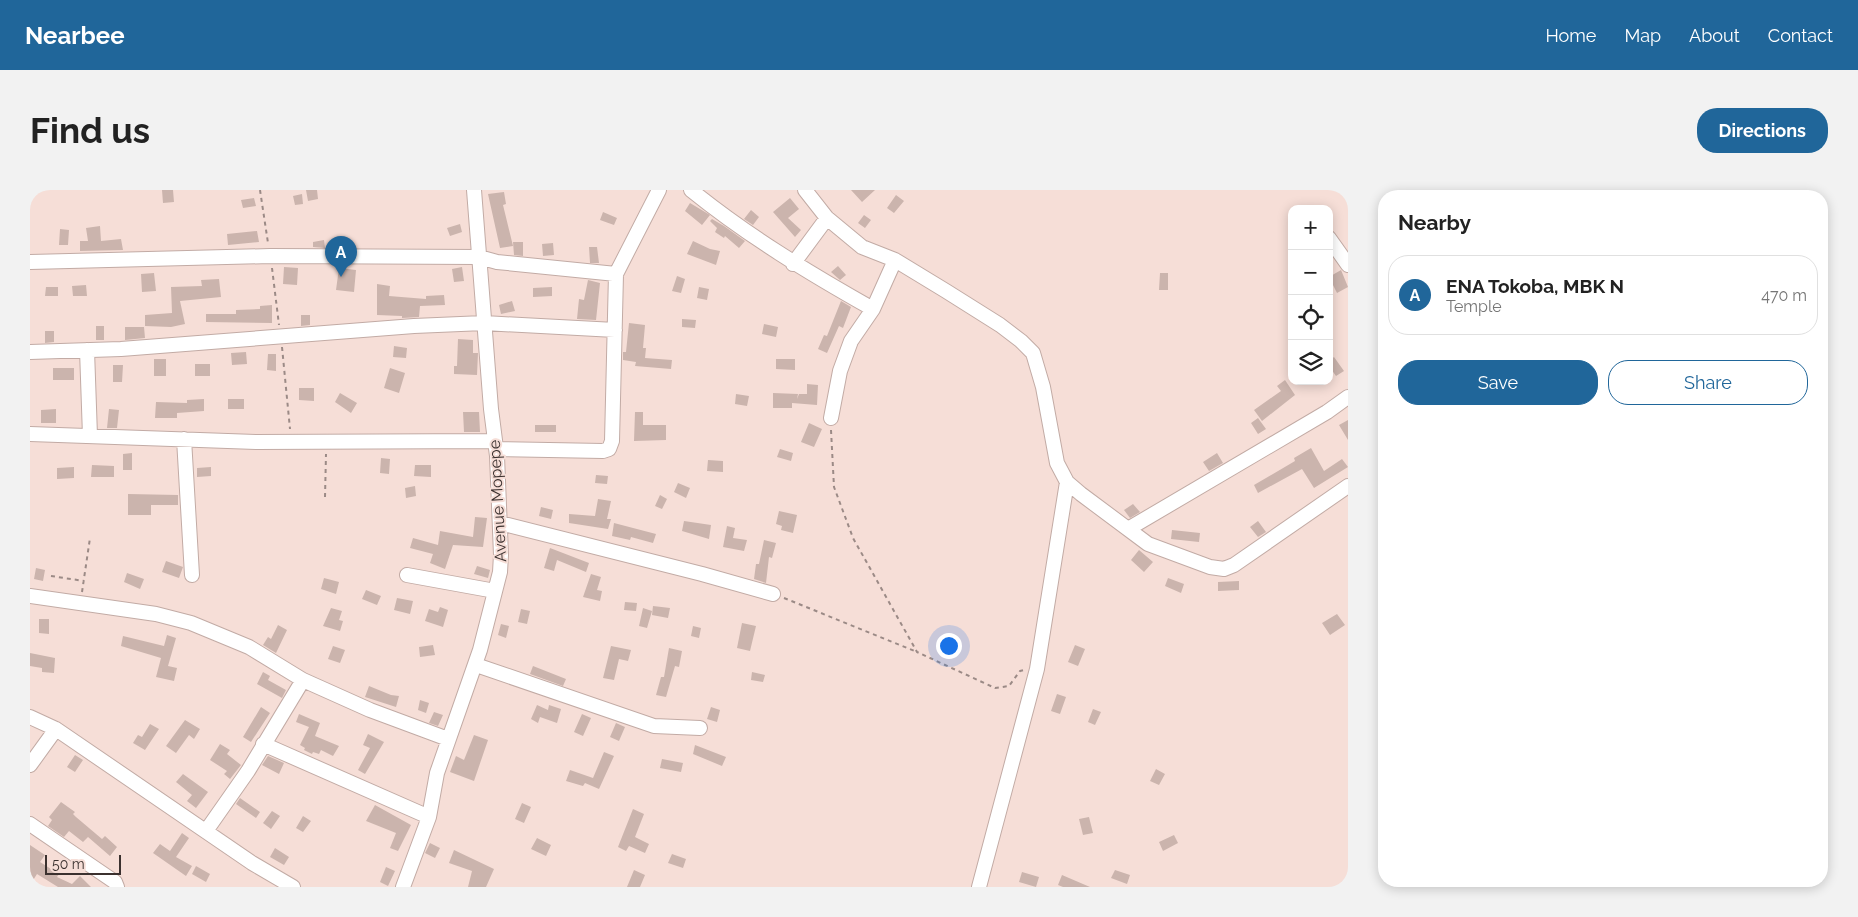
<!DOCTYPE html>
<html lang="en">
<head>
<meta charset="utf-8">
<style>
  :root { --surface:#fff; --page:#f2f2f2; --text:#222; --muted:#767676; --line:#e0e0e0; --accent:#20669a }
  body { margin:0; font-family:Raleway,sans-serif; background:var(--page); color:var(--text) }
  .controls { position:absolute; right:15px; top:15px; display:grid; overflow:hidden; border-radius:10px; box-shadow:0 2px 12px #0003 }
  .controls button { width:45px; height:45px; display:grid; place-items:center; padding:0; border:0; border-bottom:1px solid var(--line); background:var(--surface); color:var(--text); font:25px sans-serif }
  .scale { position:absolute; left:15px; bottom:12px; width:76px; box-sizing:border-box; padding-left:5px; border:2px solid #3b312f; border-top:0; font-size:14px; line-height:18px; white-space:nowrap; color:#3b312f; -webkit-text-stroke:4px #f6ded7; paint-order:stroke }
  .you { position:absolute; left:918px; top:455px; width:18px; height:18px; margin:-12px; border:4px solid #fff; border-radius:50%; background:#1a73e8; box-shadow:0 0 0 8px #1a73e833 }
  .badge { display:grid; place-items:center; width:32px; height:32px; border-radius:50%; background:var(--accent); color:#fff; font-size:16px; font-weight:700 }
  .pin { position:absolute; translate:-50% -41px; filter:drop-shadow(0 1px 2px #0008) }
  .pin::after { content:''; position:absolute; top:26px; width:18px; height:15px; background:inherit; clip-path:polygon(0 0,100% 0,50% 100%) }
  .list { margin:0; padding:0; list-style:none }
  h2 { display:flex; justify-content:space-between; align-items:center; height:65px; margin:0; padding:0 20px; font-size:21px }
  h2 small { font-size:16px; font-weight:400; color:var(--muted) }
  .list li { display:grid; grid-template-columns:32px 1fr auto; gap:15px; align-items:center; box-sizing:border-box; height:80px; margin:0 10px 10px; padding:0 10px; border:1px solid var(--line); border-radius:20px }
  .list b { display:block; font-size:19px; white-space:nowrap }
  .list p { margin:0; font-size:16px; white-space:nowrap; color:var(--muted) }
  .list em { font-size:16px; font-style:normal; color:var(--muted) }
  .actions { display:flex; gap:10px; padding:15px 20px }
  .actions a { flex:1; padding:11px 0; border:1px solid var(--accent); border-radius:20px; text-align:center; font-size:18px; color:var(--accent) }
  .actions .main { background:var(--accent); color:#fff }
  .icon { flex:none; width:28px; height:28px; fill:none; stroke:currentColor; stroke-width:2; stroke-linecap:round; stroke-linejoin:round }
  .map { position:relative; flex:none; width:1318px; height:697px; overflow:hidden; border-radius:20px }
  header { display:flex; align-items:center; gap:30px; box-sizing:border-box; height:70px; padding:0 25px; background:var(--accent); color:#fff }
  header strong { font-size:24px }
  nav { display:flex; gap:28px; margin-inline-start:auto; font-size:18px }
  .intro { display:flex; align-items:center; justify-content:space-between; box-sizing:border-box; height:120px; padding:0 30px }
  h1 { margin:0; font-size:35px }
  .button { padding:12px 22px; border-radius:20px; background:var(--accent); color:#fff; font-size:18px; font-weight:700 }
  main { display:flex; gap:30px; padding:0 30px }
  aside { flex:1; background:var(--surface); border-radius:20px; box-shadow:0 2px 12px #0003 }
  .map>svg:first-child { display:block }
  .building { fill:#cbb4ad }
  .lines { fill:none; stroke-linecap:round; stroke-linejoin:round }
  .minor-casing { stroke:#c2aba5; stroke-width:16 }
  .path { stroke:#9b8a86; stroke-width:2; stroke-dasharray:4 4; stroke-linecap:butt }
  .minor { stroke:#fff; stroke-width:14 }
  .labels { text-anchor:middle; stroke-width:4; stroke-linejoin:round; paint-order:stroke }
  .street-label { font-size:16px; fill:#3b312f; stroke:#f6ded7 }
</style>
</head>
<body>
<header>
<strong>Nearbee</strong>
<nav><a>Home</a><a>Map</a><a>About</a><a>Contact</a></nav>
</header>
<div class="intro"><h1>Find us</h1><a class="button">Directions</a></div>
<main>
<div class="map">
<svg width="1318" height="697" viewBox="0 0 1318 697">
  <rect width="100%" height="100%" fill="#f6ded7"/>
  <path class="building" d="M132,0H143L144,12L133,13Z
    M276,0H287L288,9L278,11Z
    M821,0H845L832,12Z
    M474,2L476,14L473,15L483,56L470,58L458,4Z
    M272,4L273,14L265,15L263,6Z
    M866,5L874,11L864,23L857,18Z
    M224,8L226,16L213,18L211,10Z
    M760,8L769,19L758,28L771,40L765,47L743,22Z
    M660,13L680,25L672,35L655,21Z
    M721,20L729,27L723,35L714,29Z
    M573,22L587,28L584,35L570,30Z
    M834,25L841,30L835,38L828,33Z
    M682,29L694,36L715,51L709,58L695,46L694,48L685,42L687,38L680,31Z
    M430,34L432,42L420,46L417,38Z
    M70,36L71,51L91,49L93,60L50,61V51H58L56,38Z
    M30,39L39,40L38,55H29Z
    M227,41L229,52L198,55L197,44Z
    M294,50L295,58L283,57V52Z
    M663,51L680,59L690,61L686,75L657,64Z
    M483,52H493V66L484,65Z
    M523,53L524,65L513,66L512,54Z
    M559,57H567L569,73H560Z
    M808,76L816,85L810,90L801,82Z
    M254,77L268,78L267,95L253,94Z
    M432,77L434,91L424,92L422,79Z
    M309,78L326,80L324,102L306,100Z
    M1311,80L1318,97L1307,103L1299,87Z
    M124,83L126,101L112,102L111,84Z
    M1130,83H1138V100H1129Z
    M647,86L655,89L651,103L642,101Z
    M189,89L191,107L150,111L155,134L141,137L115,136V125L142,123L141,97L172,96L171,90Z
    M558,90L570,93L566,130L547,129L549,109L554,110Z
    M347,94L360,96L359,106L396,109V106L414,105L415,115L390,116L389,127L372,128V126L347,125Z
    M56,95L57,106H43L42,96Z
    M16,97H28V106H15Z
    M522,97V106L503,107V98Z
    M669,97L679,99L677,110L667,108Z
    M482,111L485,121L471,124L469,115Z
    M811,111L821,117L813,138L809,136L797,163L788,159L794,145L797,146Z
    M242,115V133L176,132V124H206V120L230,119V116Z
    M271,125H280V135L271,136Z
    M652,129L666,130L665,138L652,137Z
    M599,133L615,135L613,158H616L615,168L642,170L641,179L605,176L606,172L593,170V162H596Z
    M734,134L748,137L746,147L732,144Z
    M66,136H74V150H66Z
    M95,137H114L115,148L95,150Z
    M15,141H24V152L15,153Z
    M428,149L443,150V163H448L447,185L424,184V176H427Z
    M364,156L377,158L376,168L363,167Z
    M216,162L217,174L202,175L201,163Z
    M238,164H246V181L237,180Z
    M1304,167L1314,181L1306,186L1299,176V171Z
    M124,169H136V186H124Z
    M746,169H765V180L746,179Z
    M165,174H180V186H165Z
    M83,175H93L92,192H83Z
    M23,178H44V190H23Z
    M360,178L375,183L369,203L354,198Z
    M1255,190L1265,205L1232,231L1224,220L1251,201L1247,196Z
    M777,194L788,195L787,215L762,213V218H743V203L768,204L767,209L769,204H777Z
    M269,198H284V211L269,210Z
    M310,203L327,213L321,223L305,212Z
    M706,204L719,206L717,216L705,214Z
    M174,209V221L147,223V228H125L126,212L157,213V210Z
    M198,209H214V219H198Z
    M26,219V233H11V220Z
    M79,219L89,220L87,238H77Z
    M433,222H449L450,242H434Z
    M605,222H613V235H636V250L604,251Z
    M1228,228L1236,239L1228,244L1221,233Z
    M1318,230V250L1309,235Z
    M779,233L792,239L784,257L771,252Z
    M505,235H526V242H505Z
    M1281,258L1294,281L1312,269L1318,277L1284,298L1272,279L1228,303L1224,295L1265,271L1264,268Z
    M750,259L763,263L761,271L747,267Z
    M102,263V280H93V264Z
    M1187,263L1193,273L1179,281L1173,272Z
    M351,268L360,269L359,284L350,283Z
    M678,270L693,271V282L677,281Z
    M62,275L84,276V287H61Z
    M385,275H401V287L384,286Z
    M44,277V288L27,289V278Z
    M181,277V286L167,287V278Z
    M566,285L578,286L577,294L565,293Z
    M648,293L660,298L656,308L644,302Z
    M385,296L386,306L376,308L375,298Z
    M98,304L148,305V315H121V325H98Z
    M630,305L637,309L632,319L625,316Z
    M568,309L581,311L577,329H581L578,339L539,333V324L565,326Z
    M1103,314L1110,322L1100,328L1094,320Z
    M511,317L523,320L521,329L509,326Z
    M749,321L767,325L763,343L751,340L752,336L746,334Z
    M445,327L457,328L453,357L423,355L415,379L400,373L403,364L380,358L383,348L408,355L410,341L443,347Z
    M654,331L681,335L679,349L652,341Z
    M1228,331L1236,342L1228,347L1220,337Z
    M584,333L626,344L623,353L601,347L600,350L582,346Z
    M697,336L705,338L703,348L717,350L714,361L693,357Z
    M1142,340L1170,343L1169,352L1141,349Z
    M734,350L746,353L742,368L739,367L736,393L724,389L726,374H729Z
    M520,358L559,373L556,382L527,370L524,381L514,378Z
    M1109,360L1123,372L1114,382L1101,370Z
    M136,371L153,377L149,388L132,382Z
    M447,376L460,380L458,388L444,384Z
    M6,378L15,380L13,391L4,389Z
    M97,383L114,389L110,399L94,392Z
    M561,384L571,387L567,400L572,401L570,411L553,407Z
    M294,388L309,392L306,404L291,399Z
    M1138,388L1154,394L1151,403L1135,396Z
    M1209,391V400L1188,401V392Z
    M336,400L351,406L347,415L332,409Z
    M367,408L383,411L380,424L364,420Z
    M595,412L607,413L606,421L594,420Z
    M623,416L640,418L638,428L622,425Z
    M410,417L418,420L413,437L395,431L399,419L408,422Z
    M301,418L312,421L309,430L313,431L310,441L293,436Z
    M613,418L622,421L617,438L609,436Z
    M491,419L500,421L497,434L488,432Z
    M1307,424L1315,435L1300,445L1292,433Z
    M9,429H19V444L9,443Z
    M712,433L726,436L720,461L707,458Z
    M471,434L479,436L476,448L468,445Z
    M248,435L257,440L246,463L233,455L238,447L241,449Z
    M663,436L671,438L669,448L661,446Z
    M137,445L146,448L138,476L147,478L144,491L126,487L131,468L91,456L93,446L134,456Z
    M403,455L405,465L390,467L389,457Z
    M1045,455L1055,459L1048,476L1038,472Z
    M303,456L315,460L310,473L298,469Z
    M581,456L601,460L598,471L589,469L584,490L573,488Z
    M639,458L652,461L649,477L645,476L636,507L626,505L631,487H634Z
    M0,463L25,468L24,483L12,482V478L0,476Z
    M503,476L536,489L533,496L500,484Z
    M233,482L240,486L238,490L256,500L252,508L227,494Z
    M722,482L735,485L733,492L721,490Z
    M339,496L361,505L369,506L366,517L335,507Z
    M1027,504L1036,507L1030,524L1021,521Z
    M390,510L399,513L396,523L388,520Z
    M507,515L518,520L519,515L531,519L527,533L510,527L508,533L501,529Z
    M231,517L240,523L221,552L213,547Z
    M681,517L690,520L687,532L677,529Z
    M1063,519L1071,522L1065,535L1058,532Z
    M404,522L413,525L408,536L399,533Z
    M269,524L290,533L285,546L309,556L303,566L291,560L289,564L283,562L282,564L274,560L275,558L270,555L279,537L266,532Z
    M552,524L561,528L553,546L544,542Z
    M155,530L170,539L164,549L159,545L146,563L136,556Z
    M586,533L595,537L589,551L580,547Z
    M120,534L129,539L115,560L103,553L108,545L112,547Z
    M338,544L354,552L335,584L328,580L340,558L333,555Z
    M444,545L458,550L444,591L420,582L426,566L434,570Z
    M190,554L200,560L197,564L211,575L200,589L194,584L197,581L180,570Z
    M665,555L696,567L692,576L663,564Z
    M574,562L584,566L569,599L555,593L553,596L536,591L540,580L563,588Z
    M45,565L53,570L45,582L37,577Z
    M238,566L254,573L249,584L232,575Z
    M632,569L653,573L651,582L630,578Z
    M1126,579L1135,584L1129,595L1120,591Z
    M153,584L178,602L166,618L157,611L162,605L146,592Z
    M210,608L230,622L226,628L206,614Z
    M31,612L45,622L43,624L46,627L72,649L75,646L87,657L80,666L58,647L53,652L39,641L34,647L18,636L22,630L19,627Z
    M492,613L501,617L494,633L485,629Z
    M345,615L381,635L368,661L360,658L366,643L336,631Z
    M603,619L614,624L605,647L619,654L615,663L599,656L596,661L588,657Z
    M242,621L250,626L241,639L233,633Z
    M273,626L281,631L273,642L266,638Z
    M1059,627L1063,643L1053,645L1049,629Z
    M152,643L159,648L146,667L162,676L156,686L123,663L130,654L140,661Z
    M1144,645L1148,653L1133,661L1129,652Z
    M507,648L521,655L516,666L501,659Z
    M400,653L410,658L405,668L395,663Z
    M0,655L15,665L10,672L29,684L27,687L42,694L50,686L61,697H28L7,684L0,695Z
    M245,658L259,667L254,675L240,667Z
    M424,660L464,679L456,697H438L442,681L419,673Z
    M642,664L656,669L653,678L638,673Z
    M166,676L180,684L176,692L162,684Z
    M356,677L365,681L358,696L350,692Z
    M604,680L615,685L610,697H597Z
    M1085,680L1100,685L1097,694L1081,688Z
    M992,682L1009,687L1006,697L989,692Z
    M1032,685L1060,697H1033L1028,695Z"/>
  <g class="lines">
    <defs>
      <path id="minor" d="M661,0C718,46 779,83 843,119
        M775,0L797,28L832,57L865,70L916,101L970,135L991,151L1003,163L1013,197L1027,273L1037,292L1051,304L1118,354L1180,377L1194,379L1204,375L1318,296
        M1299,48L1318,75
        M0,72L240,66L449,67L467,72L586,84L629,0
        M763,74L797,28
        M57,160L60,246
        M0,162L91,159L384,136L454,133L585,140
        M801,228L810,181L821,151L843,119L865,70
        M0,244L226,252L465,251
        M154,249L162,385
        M466,259L573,261L579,259L582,251L586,84
        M470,333L672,384L743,404
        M1098,339L1297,222L1318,207
        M377,385L465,401
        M0,406L126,424L161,433L219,457L273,490L340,520L418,549
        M446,475L624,536L670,538
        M0,527L26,539L222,673L263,697
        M233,554L399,627
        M0,575L26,539
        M0,634L85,692L87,697
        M176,641L218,581L273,490
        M373,697L399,627L407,583L450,460L470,382L471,365L467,266L461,219L444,0
        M949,697L1007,479L1037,292"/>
    </defs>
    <use href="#minor" class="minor-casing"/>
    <path class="path" d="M230,0L238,53
      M242,78L249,135
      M252,157L260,239
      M801,240L804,297L823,348L887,462L965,498L979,496L990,481L994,480
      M295,307L296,264
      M21,386L54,391
      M52,402L60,348
      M754,408L887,462"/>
    <use href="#minor" class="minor"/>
  </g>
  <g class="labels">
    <g class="street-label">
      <text transform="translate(467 311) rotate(-93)" y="6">Avenue Mopepe</text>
    </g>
  </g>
</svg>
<div class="controls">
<button>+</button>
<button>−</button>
<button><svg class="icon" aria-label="locate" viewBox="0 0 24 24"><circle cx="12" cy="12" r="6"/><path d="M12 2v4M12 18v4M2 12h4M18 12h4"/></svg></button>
<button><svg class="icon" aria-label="layers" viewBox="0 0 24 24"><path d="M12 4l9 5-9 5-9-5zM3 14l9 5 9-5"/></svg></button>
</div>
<div class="scale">50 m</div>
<div class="you"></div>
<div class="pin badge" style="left:311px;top:87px">A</div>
</div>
<aside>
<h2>Nearby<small></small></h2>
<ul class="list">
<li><span class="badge">A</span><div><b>ENA Tokoba, MBK N</b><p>Temple</p></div><em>470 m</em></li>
</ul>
<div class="actions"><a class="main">Save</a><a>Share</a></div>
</aside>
</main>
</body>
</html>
